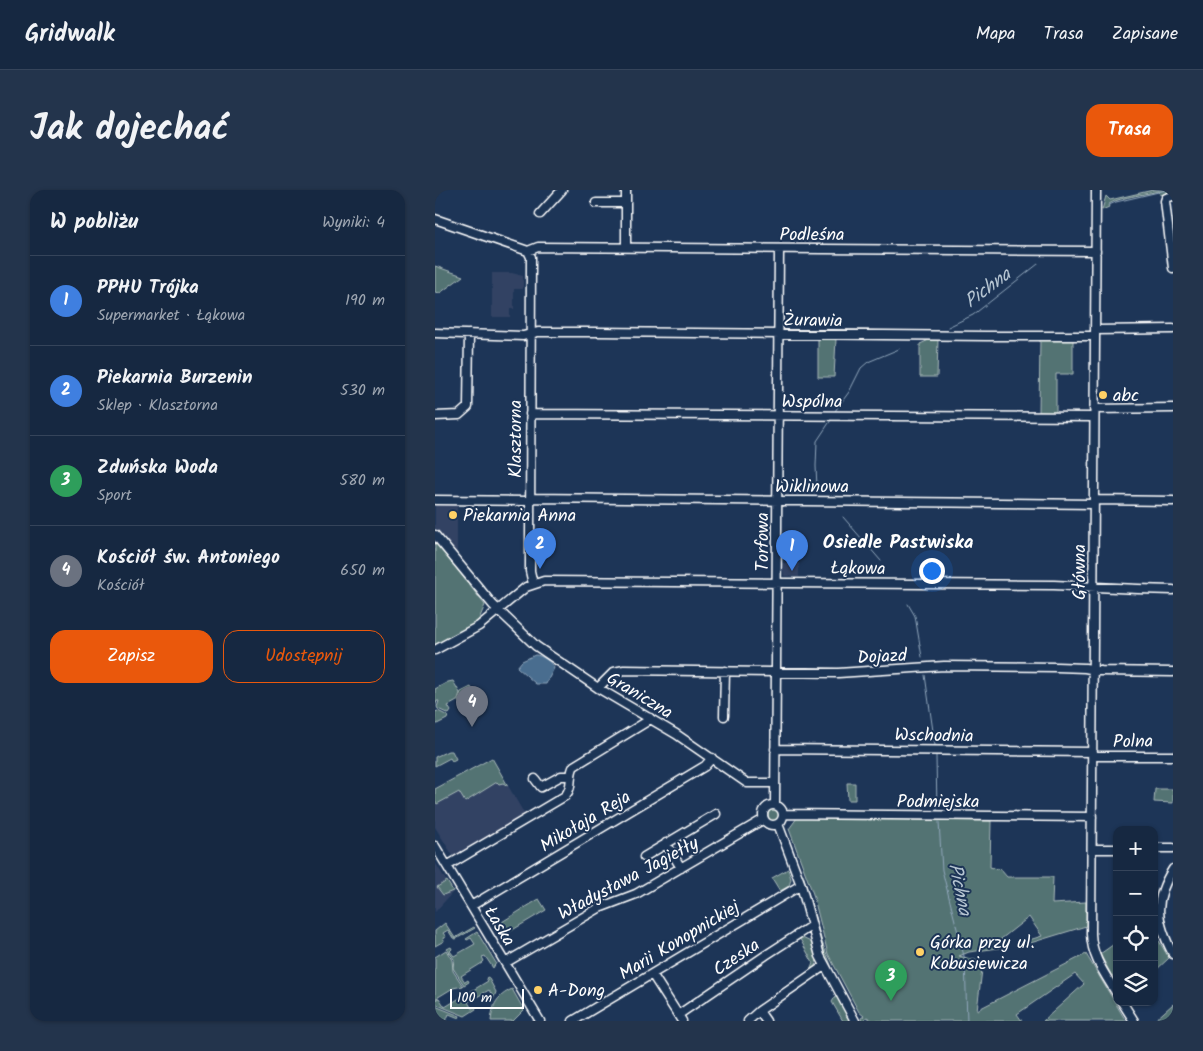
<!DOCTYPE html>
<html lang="pl">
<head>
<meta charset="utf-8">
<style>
  :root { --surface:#162841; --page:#23344c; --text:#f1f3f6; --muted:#9ea6b1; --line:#35445a; --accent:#ea580c }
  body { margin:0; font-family:Kalam,sans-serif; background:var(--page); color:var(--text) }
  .controls { position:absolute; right:15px; bottom:15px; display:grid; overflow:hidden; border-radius:10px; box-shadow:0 1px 4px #0004 }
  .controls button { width:45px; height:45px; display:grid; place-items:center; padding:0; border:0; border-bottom:1px solid var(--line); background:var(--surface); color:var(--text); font:25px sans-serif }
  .scale { position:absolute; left:15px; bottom:12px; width:74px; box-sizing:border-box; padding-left:5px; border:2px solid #fff; border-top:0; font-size:14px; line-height:18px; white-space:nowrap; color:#fff; -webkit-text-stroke:4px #1d3557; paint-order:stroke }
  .you { position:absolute; left:496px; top:380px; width:18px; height:18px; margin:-12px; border:4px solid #fff; border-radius:50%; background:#1a73e8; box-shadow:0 0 0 8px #1a73e833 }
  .badge { display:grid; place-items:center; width:32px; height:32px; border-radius:50%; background:var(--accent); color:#fff; font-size:16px; font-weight:700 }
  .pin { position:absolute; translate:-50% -41px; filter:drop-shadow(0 1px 2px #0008) }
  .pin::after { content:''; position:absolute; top:26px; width:18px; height:15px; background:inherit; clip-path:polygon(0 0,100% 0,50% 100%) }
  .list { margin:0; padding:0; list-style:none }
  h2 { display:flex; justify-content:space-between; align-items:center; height:65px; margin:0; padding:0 20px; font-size:21px }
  h2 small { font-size:16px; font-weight:400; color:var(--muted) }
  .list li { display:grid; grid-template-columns:32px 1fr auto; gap:15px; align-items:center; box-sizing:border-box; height:90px; padding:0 20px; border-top:1px solid var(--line) }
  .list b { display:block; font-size:19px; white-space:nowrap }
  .list p { margin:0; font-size:16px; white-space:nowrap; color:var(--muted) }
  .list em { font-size:16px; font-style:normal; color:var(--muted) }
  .actions { display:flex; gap:10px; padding:15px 20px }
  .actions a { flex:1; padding:11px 0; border:1px solid var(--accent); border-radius:15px; text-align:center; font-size:18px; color:var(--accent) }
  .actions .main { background:var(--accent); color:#fff }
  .icon { flex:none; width:28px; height:28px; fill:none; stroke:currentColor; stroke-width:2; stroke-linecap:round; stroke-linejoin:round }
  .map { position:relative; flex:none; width:738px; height:831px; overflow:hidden; border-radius:15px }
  header { display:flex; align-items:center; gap:30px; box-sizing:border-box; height:70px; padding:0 25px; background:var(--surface); border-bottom:1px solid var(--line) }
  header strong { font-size:24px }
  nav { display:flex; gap:28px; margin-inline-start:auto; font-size:18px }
  .intro { display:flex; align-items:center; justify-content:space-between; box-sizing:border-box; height:120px; padding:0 30px }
  h1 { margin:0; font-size:35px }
  .button { padding:12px 22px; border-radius:15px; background:var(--accent); color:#fff; font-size:18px; font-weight:700 }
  main { display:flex; gap:30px; padding:0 30px }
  aside { flex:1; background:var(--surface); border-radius:15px; box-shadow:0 1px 4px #0004 }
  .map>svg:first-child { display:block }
  .built { fill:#314264 }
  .green { fill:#537373; stroke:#a9b9b9 }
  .water { fill:#486d8f; stroke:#91a7bc }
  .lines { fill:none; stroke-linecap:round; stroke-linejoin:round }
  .stream { stroke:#91a7bc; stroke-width:1 }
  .minor-casing { stroke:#fff; stroke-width:11 }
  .minor { stroke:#1d3557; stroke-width:8 }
  .poi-dot { fill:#ffd166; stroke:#1d3557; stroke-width:2 }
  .labels { text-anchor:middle; stroke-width:4; stroke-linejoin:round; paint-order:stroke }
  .street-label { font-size:18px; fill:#fff; stroke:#1d3557 }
  .poi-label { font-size:18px; fill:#fff; stroke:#1d3557; text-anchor:start }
  .water-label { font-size:19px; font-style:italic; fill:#b6c5d2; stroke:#1d3557 }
  .neighbourhood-label { font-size:19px; font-weight:bold; fill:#fff; stroke:#1d3557 }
</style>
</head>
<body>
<header>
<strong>Gridwalk</strong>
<nav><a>Mapa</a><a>Trasa</a><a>Zapisane</a></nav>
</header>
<div class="intro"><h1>Jak dojechać</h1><a class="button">Trasa</a></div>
<main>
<aside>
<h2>W pobliżu<small>Wyniki: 4</small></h2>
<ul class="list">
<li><span class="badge" style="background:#3f7fe0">1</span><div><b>PPHU Trójka</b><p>Supermarket · Łąkowa</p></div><em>190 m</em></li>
<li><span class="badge" style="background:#3f7fe0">2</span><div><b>Piekarnia Burzenin</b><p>Sklep · Klasztorna</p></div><em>530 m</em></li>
<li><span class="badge" style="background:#2e9e5b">3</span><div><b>Zduńska Woda</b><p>Sport</p></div><em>580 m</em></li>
<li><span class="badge" style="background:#6b7280">4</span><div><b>Kościół św. Antoniego</b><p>Kościół</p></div><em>650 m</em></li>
</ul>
<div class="actions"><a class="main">Zapisz</a><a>Udostępnij</a></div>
</aside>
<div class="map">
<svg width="738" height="831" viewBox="0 0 738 831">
  <rect width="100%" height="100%" fill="#1d3557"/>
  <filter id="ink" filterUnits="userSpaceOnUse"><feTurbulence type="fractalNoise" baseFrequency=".02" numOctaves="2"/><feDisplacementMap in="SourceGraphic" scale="10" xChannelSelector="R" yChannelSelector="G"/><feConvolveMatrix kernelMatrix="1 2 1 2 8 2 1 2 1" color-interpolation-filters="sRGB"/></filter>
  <g filter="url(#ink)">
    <path class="built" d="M57,83H77L88,86V99H79V119H75V127H57Z
      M0,315H22V364L0,338Z
      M347,373H364V387L349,386Z
      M57,568L90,625L18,666L0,637V599Z
      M0,672L18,702L0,722Z"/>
    <path class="green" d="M718,0H738V3L725,5L724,1C713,4 679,8 673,15L674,17L667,20L671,6L675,10Z
      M0,76L28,86L5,103L0,102Z
      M383,149H401L399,187H383Z
      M503,149L502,187H485V154L494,150Z
      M605,150H638V184H621V223L604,222Z
      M0,351L50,415L42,434L0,456Z
      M18,491L25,503L22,511L13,516L16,521L14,524L3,519L2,517L4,511H2L0,516V499L13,492Z
      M36,497L40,505L45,502L53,515L23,512L26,502Z
      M3,521L13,526L12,529L0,535V522Z
      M13,561H17L21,569L17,571L15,568L0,576V567Z
      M57,568L73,596L68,593L64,594L62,592L30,612L24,602L2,614L0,611V599Z
      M412,593H420V610H413Z
      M720,599H738V613L719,612Z
      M333 625a6 6 0 1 1 12 0a6 6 0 1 1-12 0Z
      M362,628L556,631L555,677L566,680L572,687H618L617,714L651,712V736L592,754L591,751L607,746L594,727L566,749L571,757L534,762L524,766L548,772L542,820L651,764L691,831H608L649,794L640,784L582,824L587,831H438L432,827L429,829L430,831H427L426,828L429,826L424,822L393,764L378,704L354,639Z
      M353,679L356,689L354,696L345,701L337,688Z
      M368,684L387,752L399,783L397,784L389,767L366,685Z
      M12,691L18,701L8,705L2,697Z
      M104,709L111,720L69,745L62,735Z
      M10,733L20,748L39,737L40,738L21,749L18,748L13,740L8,743L11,747L8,748L9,751L0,756V741Z
      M42,742L61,773L58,778L50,766L47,767L49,771L47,773L26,786L30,792L33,790L34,792L29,795L18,778L19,769L12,759L16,757L17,759L15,761L19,766L40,754L36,748L32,750L31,749Z
      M365,747L376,752C380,764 387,771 375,781L378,773L365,749L355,755L354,754Z
      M724,751L734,768L719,782V754Z
      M682,752V783L677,786L665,764Z
      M11,760L17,770L18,781L28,796L18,798L0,809V767Z
      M53,787L61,802L58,810L54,812V809L58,807L54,800L33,812L37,819L40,817L41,819L30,826L0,814V810L4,808L10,817L53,791L51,788Z
      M77,799L89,820L78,831H56C58,814 61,807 77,799Z
      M400,807L403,808L415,831H408L397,812Z
      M738,814V831H719Z
      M0,816L25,826L24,828L14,824L11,831H0Z"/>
    <path class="water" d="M100,465C106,465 117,472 119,478L111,494H101L82,477L87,471Z"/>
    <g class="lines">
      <path class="stream" d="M674,15L681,12L732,0
        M513,137L538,125L603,74
        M400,221L414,202L426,178L433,172L464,159
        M382,298L381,276L382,251L396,230
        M408,327L446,371
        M473,414L480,426L487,467
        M490,485L500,555
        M501,566L502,620
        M504,632L507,680L530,770L532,831"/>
      <defs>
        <path id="minor" d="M661,0L656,744C657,768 670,784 682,804
          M738,6L731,8L730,11L738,78
          M161,13H191
          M105,24L127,0
          M0,29L93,61
          M191,57V0
          M93,61L103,57L661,61
          M93,61L96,67L95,355V381L98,394
          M660,140L738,139
          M0,143L88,146L103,142H162L551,146H660
          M659,219L738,218
          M95,224L659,227
          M0,226L24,225L33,217L34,144
          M95,308L659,314
          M0,310L95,311
          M659,310L738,311
          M0,345L58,415L101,456L163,498L241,544L312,593H340
          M0,460L44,436L91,397L109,391L619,395L703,399L738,400
          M163,498L179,482L189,480L403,483L509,476L622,477L650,478L666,481L738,482
          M289,526L290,481
          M340,559L658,562
          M658,566H738
          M100,589L106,597L126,586H136
          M340,615L344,59
          M328 625a10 10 0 1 1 20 0a10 10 0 1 1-20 0Z
          M348,624L657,627
          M343,634L366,695L385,766L420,831
          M231,653L246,678
          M0,656L105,831
          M719,658H738
          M657,659H682
          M209,667L281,624
          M12,676L130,606C139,597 133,585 139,576L211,532L215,528
          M738,679C718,711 721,732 738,764
          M36,716L270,576L277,568
          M70,773L164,718L201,704L329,629
          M217,784L247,831
          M687,812L699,831
          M324,821L331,831
          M243,825L331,765L376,736
          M138,831L366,695
          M313,831L324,821L389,776"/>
      </defs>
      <use href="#minor" class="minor-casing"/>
      <use href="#minor" class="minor"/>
    </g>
  </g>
  <g class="poi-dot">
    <circle cx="668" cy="205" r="5"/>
    <circle cx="18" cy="325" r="5"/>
    <circle cx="485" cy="762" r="5"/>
    <circle cx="103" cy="800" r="5"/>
  </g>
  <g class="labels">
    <g class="street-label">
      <text x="377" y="50">Podleśna</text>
      <text transform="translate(378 130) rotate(1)" y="6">Żurawia</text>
      <text x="377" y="217">Wspólna</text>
      <text transform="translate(80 249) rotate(-90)" y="6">Klasztorna</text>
      <text x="377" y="302">Wiklinowa</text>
      <text transform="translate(327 352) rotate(-90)" y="6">Torfowa</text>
      <text transform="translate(423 378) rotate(1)" y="6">Łąkowa</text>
      <text transform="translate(644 382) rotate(-90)" y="6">Główna</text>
      <text transform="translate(447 466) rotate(-3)" y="6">Dojazd</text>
      <text transform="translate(205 505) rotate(31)" y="6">Graniczna</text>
      <text transform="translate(499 545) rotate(1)" y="6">Wschodnia</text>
      <text transform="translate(698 551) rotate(-1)" y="6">Polna</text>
      <text x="503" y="617">Podmiejska</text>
      <text transform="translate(150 631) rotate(-31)" y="6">Mikołaja Reja</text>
      <text transform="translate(193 688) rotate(-28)" y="6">Władysława Jagiełły</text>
      <text transform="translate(65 736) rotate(59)" y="6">Łaska</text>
      <text transform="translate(244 750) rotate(-31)" y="6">Marii Konopnickiej</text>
      <text transform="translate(301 767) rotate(-34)" y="6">Czeska</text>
    </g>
    <g class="poi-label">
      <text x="678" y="211">abc</text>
      <text x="28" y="331">Piekarnia Anna</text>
      <text x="495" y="758">Górka przy ul.<tspan x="495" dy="21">Kobusiewicza</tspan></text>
      <text x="113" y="806">A-Dong</text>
    </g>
    <g class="water-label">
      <text transform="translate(552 97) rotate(-37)" y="7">Pichna</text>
      <text transform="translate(526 699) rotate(78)" y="7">Pichna</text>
    </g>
    <g class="neighbourhood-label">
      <text x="463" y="358">Osiedle Pastwiska</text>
    </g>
  </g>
</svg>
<div class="controls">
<button>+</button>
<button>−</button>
<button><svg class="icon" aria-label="locate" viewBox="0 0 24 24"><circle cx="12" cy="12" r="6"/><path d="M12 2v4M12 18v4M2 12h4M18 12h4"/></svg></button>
<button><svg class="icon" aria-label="layers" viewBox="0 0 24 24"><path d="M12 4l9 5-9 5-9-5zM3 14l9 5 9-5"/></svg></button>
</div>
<div class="scale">100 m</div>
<div class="you"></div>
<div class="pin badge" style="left:357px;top:381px;background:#3f7fe0">1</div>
<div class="pin badge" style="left:105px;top:379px;background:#3f7fe0">2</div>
<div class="pin badge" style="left:456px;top:811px;background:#2e9e5b">3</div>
<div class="pin badge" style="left:37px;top:537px;background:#6b7280">4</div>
</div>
</main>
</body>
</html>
